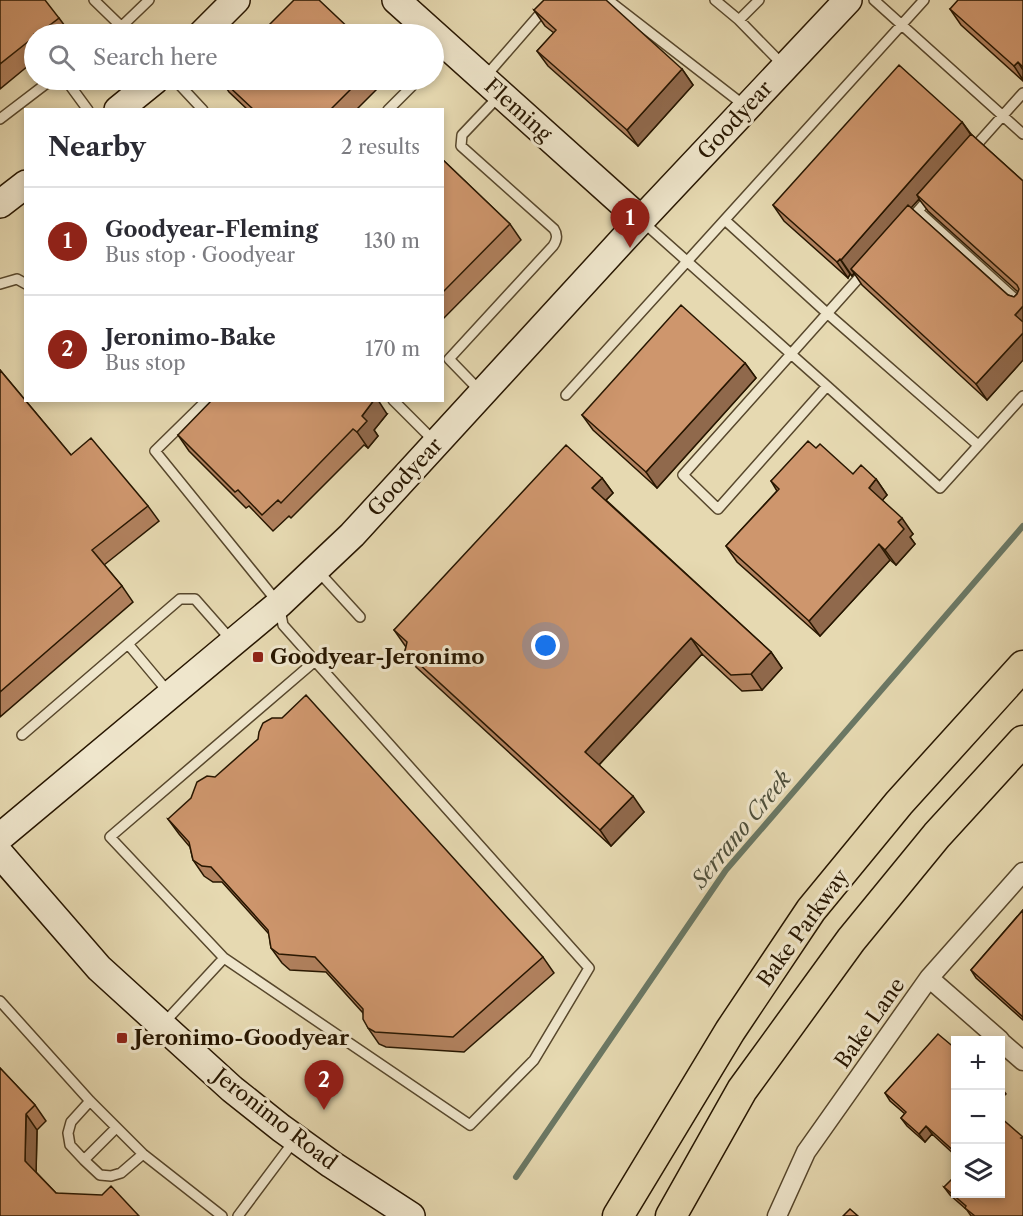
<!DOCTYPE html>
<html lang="en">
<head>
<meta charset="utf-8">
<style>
  :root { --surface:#fff; --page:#f2f2f3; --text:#2b2b33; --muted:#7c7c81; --line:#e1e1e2; --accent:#8f2418 }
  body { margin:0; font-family:"Libre Caslon Text",serif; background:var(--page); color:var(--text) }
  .controls { position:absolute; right:18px; bottom:18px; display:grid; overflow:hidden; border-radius:0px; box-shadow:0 3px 9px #0003 }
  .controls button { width:54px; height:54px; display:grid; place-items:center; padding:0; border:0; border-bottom:2px solid var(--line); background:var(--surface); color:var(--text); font:30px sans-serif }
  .you { position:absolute; left:546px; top:646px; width:21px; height:21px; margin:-15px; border:4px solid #fff; border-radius:50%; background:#1a73e8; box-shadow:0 0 0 9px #1a73e833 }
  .badge { display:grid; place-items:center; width:39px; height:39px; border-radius:50%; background:var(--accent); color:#fff; font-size:20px; font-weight:700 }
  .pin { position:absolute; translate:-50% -50px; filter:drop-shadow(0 2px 3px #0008) }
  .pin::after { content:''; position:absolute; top:32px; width:21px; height:18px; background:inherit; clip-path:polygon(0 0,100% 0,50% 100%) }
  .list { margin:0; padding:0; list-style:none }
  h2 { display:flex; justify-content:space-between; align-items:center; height:78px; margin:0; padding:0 24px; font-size:26px }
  h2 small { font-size:20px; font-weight:400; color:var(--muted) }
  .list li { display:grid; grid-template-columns:39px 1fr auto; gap:18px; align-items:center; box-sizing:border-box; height:108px; padding:0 24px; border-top:2px solid var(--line) }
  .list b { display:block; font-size:22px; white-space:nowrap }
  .list p { margin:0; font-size:20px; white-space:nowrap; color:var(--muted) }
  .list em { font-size:20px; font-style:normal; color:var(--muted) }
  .icon { flex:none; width:33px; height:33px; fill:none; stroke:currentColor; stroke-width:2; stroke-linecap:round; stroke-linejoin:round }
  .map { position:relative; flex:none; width:1023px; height:1216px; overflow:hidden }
  .search { position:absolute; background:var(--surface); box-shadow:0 3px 9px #0003; left:24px; top:24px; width:420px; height:66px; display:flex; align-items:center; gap:15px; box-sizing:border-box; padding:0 21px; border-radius:33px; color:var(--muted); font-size:22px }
  .panel { position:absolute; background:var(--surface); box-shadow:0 3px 9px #0003; left:24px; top:108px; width:420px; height:294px; border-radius:0px }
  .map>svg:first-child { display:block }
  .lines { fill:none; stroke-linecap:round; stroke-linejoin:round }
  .stream { stroke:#6a7865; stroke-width:6 }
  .lane-casing { stroke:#57472c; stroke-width:12 }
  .street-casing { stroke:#57472c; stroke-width:21 }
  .secondary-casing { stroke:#271600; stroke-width:30 }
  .primary-casing { stroke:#271600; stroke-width:33 }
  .lane { stroke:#efe6cc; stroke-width:9 }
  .street { stroke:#efe6cc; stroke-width:18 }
  .secondary { stroke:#efe6cc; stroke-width:27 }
  .primary { stroke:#e6d9b1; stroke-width:30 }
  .wall { fill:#b1815e; stroke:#271600; stroke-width:1.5; fill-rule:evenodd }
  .shaded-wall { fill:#90694c; stroke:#271600; stroke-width:1.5 }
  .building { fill:#ce966d; stroke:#271600; stroke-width:1.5 }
  .poi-dot { fill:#8f2418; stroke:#efe6cc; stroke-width:2 }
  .labels { text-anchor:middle; stroke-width:6; stroke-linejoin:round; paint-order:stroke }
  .street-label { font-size:21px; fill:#271600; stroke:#efe6cc }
  .poi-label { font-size:21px; font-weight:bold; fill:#271600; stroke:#efe6cc; text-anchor:start }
  .water-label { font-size:22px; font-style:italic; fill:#4e4f3b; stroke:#efe6cc }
</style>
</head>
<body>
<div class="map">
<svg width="1023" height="1216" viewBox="0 0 1023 1216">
  <rect width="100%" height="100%" fill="#e6d9b1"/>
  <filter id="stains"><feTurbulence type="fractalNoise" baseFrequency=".00333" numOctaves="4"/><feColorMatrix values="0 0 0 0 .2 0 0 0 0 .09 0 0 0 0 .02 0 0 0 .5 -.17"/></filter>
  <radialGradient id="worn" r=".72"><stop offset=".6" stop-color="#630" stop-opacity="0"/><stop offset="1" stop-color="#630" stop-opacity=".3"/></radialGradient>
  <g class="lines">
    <path class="stream" d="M516,1177L726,870L1023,526"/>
    <defs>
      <path id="lane" d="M94,0L129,34
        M608,0L745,106
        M715,0L739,20
        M759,0L739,20L783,65
        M874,0L1023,134
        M121,27L149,0
        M434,63L446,50
        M485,77L552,0
        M66,80L88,110
        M175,80L203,110
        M388,110L418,80
        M0,119L51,80
        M972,150L1023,93
        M918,211L1023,306
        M726,221L828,314L978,445
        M643,222L791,354L683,475L718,509L827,386L940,488L1023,396
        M908,222L931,196
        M0,284L17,279L26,284
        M827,386L791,354L865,271
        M480,391L449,359L553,246C557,240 558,235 554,229L461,146L462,135L499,96
        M566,395L924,0
        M207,400L155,451L279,604L283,625L315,661
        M393,400L434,441
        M318,571L360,617
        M128,644L169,693
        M22,735L180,599H195L232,641
        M0,1001L90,1101L143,1154L222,1216
        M163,1024L224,958L110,837L315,661L589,968L534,1060L470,1125L224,958
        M90,1101L71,1122L68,1133L70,1145L84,1160L100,1175L111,1176L121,1173L143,1154
        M84,1160L116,1128
        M238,1216L294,1141"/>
      <path id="street" d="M929,978L1000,1040
        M1000,1041L1023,1061
        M777,1216L806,1152L929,978L1023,872"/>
      <path id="secondary" d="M396,0L641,220
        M202,34L236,0
        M118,110L155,80
        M0,204L26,184
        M0,837L279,604L352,535L641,220L848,0
        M0,854L99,968L232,1089L281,1128L331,1164L411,1216"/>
      <path id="primary" d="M618,1216L730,1031L811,910L899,803L1023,666
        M671,1216L742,1090L851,940L937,835L1023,741"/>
    </defs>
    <use href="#lane" class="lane-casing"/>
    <use href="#street" class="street-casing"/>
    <use href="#secondary" class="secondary-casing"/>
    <use href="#primary" class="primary-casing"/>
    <use href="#lane" class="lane"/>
    <use href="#street" class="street"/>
    <use href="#secondary" class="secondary"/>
    <use href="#primary" class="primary"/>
  </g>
  <path class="wall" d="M0,0L59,18L70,33L69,34H34V61L0,89Z
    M1023,0V81L961,25L950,9Z
    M534,10L682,69L693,85L638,146L548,66L537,51L554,33L545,26Z
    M221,80H386L356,110H248L229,92Z
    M962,122L971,134L1023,181V360L987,400L862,285L854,273L852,276L850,274L848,278L784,221L773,205ZM919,199L928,211L1018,292L1017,294L1014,297L1008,295L911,208Z
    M442,159L510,224L521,240L442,320Z
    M745,363L756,378L657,488L593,430L582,415Z
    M0,370L71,455L148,506L159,521L104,565L122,586L133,602L0,717Z
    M387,414L374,430L378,436L368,448L364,445L291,518L289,516L273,531L249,506L246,508L189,451L178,435Z
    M816,448L853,474L876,479L887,495L882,500L913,534L910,537L915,544L896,565L890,560L820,636L737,562L726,546L777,491L771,481Z
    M602,478L613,493L606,500L771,652L782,668L762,690L742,691L702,654L599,765L644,812L611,846L416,667L405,651L406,647L394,630Z
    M168,819L543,957L554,973L464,1052L386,1047L379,1044L368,1028L363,1013L326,972L290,970L282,963L271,948L269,934L222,882H213L204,876L193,860L190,847L179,834Z
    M1023,910V1020L976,978L971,970Z
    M956,1049V1156L932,1134L925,1142L907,1126L901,1118L905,1114L890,1101L885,1093Z
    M0,1068L35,1105L46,1121L37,1130L36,1172L56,1193L139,1216H0Z
    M944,1187L1023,1216H971L967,1210L950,1195Z"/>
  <path class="shaded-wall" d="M1018,62L1023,70V80L1014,66Z
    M682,69L693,85L638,146L627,130Z
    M962,122L973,138L917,195L919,199L854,272L851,269L854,273L852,276L841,260Z
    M840,259L850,274L848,278L837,262Z
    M1023,306V325L1015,315Z
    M1023,333V360L987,400L976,384Z
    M745,363L756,378L657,488L646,472Z
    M374,400H378L387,414L374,430L378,436L368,448L357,432L362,416Z
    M602,478L613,493L603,503L592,488Z
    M876,479L887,495L880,503L869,488Z
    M902,518L913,534L910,537L915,544L896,565L885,550L898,522Z
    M879,544L890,560L820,636L809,621Z
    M691,638L702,654L596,768L585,752Z
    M771,652L782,668L762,690L751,674Z
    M633,796L644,812L611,846L600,830Z
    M1000,1086L1006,1094L1000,1100Z
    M26,1114L37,1130L36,1177L25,1161Z
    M926,1126L932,1134L925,1142L919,1134Z"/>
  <path class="building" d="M0,0H45L59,18L38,34H34V37L0,64Z
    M294,0H319L355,34H260Z
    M544,0H606L682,69L627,130L537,51L556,30L534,10Z
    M958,0H1023V67L1018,62L1014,66L950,9Z
    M899,65L962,122L841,260L840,259L837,262L773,205Z
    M222,80H360L330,110H254Z
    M971,134L1023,181V306L1015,315L1023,322V333L976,384L851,269L908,205L1008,295L1014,297L1017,294L1019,289L1017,285L917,195Z
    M442,159L510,224L442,293Z
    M681,305L745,363L646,472L582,415Z
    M0,370L71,455L91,438L148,506L92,550L122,586L0,692Z
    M212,400H374L362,416L367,421L357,432L353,429L281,503L278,500L262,515L238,490L235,492L178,435Z
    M808,441L816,448L820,444L853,474L861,465L876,479L869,488L902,518L898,522L904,529L885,550L879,544L809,621L726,546L779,489L771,481Z
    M566,445L602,478L592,488L771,652L751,674L731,675L691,638L585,752L633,796L600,830L405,651L407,642L394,630Z
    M306,695L543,957L453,1037L375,1032L368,1028L363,1019V1009L315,957L279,954L271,948L268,930L211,867L202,866L193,860L189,842L168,819L191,798L197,782L207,776L215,777L258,739L259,732L263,723L272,718H282Z
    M1023,910V1017L971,970Z
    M938,1034L956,1049V1153L926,1126L919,1134L901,1118L906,1112L885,1093Z
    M0,1068L35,1105L26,1114L25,1161L56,1193L102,1195L111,1186L139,1216H0Z
    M1000,1117L1023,1137L1021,1138L1023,1139V1216H975L965,1208L966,1206L944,1187L956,1175V1194H1000Z
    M850,1209L858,1216H843Z"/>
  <g class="poi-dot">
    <rect x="252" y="651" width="12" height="12" rx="3"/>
    <rect x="116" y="1032" width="12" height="12" rx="3"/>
  </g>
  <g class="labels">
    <g class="street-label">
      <text transform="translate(518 110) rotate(42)" y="7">Fleming</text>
      <text transform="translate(735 120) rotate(-47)" y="7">Goodyear</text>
      <text transform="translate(405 477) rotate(-47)" y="7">Goodyear</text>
      <text transform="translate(803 928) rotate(-54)" y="7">Bake Parkway</text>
      <text transform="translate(870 1023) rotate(-55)" y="7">Bake Lane</text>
      <text transform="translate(275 1119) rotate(38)" y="7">Jeronimo Road</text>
    </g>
    <g class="poi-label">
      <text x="270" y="664">Goodyear-Jeronimo</text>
      <text x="134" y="1045">Jeronimo-Goodyear</text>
    </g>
    <g class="water-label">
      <text transform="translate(741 829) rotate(-51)" y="8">Serrano Creek</text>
    </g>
  </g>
  <rect width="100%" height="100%" filter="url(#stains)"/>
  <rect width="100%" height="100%" fill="url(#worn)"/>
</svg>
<div class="controls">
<button>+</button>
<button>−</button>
<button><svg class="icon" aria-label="layers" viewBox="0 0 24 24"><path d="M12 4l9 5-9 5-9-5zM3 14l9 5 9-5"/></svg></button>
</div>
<div class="you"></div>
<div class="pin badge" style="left:630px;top:248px">1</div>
<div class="pin badge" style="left:324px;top:1110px">2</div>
<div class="search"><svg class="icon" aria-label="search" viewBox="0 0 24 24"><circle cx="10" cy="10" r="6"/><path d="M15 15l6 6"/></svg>Search here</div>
<section class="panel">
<h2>Nearby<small>2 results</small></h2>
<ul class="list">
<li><span class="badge">1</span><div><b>Goodyear-Fleming</b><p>Bus stop · Goodyear</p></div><em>130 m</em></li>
<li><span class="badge">2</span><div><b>Jeronimo-Bake</b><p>Bus stop</p></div><em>170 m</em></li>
</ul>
</section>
</div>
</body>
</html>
